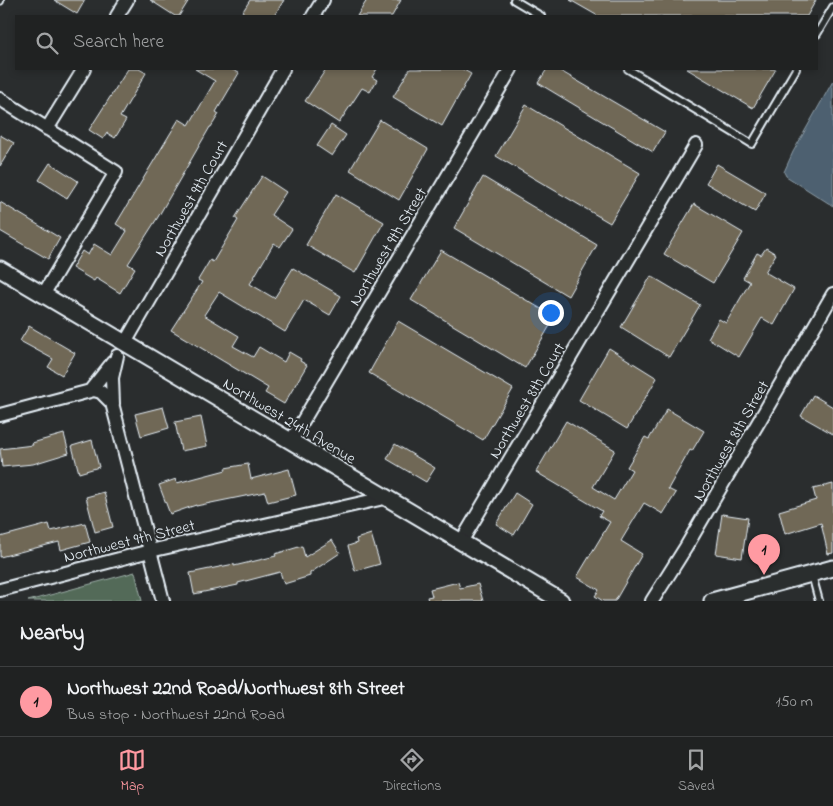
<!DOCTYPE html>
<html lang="en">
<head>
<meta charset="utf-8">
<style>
  :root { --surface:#202222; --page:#2d2f2f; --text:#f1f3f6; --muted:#a2a4a5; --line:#3d3f40; --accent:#ff9aa2 }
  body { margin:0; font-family:"Indie Flower",sans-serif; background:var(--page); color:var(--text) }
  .you { position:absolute; left:550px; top:312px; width:18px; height:18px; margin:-12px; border:4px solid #fff; border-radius:50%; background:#1a73e8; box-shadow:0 0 0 8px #1a73e833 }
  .badge { display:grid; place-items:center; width:32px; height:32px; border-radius:50%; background:var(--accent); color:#111; font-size:16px; font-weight:700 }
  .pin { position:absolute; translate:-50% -41px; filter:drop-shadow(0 1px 2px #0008) }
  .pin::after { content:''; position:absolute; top:26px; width:18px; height:15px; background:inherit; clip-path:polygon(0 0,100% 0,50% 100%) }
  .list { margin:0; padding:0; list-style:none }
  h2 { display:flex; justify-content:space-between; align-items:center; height:65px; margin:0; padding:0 20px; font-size:21px }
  h2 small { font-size:16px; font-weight:400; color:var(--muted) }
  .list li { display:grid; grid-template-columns:32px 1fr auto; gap:15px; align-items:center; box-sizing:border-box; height:70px; padding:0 20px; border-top:1px solid var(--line) }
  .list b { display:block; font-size:19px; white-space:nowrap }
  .list p { margin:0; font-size:16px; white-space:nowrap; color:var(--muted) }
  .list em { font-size:16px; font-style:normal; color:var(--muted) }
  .icon { flex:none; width:28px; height:28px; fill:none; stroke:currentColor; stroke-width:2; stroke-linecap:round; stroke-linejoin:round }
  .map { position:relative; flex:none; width:833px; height:601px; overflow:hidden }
  .search { position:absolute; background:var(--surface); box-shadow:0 2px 8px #0003; left:15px; right:15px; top:15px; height:55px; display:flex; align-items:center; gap:12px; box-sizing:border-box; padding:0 18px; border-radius:0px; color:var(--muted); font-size:19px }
  .sheet { height:135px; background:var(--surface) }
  nav { display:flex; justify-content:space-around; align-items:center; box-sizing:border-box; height:70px; border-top:1px solid var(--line); background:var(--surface); font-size:14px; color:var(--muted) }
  nav a { display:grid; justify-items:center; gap:2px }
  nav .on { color:var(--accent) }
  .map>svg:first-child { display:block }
  .green { fill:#526b58; stroke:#9daea8 }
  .water { fill:#4d6170; stroke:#8b9ba6 }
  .building { fill:#6f6757; stroke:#e8f1f8 }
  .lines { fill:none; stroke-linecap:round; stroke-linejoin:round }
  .service-casing { stroke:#e8f1f8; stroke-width:10 }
  .minor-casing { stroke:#e8f1f8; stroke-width:16 }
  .tertiary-casing { stroke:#e8f1f8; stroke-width:19 }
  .service { stroke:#2a2d2e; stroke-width:6 }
  .minor { stroke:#2a2d2e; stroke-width:12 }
  .tertiary { stroke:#2a2d2e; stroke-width:15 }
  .labels { text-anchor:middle; stroke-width:4; stroke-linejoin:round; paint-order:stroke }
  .street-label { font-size:16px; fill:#e8f1f8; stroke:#2a2d2e }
</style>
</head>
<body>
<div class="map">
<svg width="833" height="601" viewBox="0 0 833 601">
  <rect width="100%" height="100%" fill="#2a2d2e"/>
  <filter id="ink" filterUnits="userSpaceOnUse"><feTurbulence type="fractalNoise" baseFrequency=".02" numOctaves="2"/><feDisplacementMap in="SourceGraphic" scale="10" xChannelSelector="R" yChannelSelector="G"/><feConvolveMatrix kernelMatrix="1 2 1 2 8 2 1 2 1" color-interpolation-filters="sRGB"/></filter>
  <g filter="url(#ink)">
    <path class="green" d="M135,572L142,601H28Z"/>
    <path class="water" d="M833,81V206L786,176L784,172L793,152Z"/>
    <path class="building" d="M54,0H85L77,14Z
      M150,0H189L179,16H175Z
      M250,0H284L274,16H240Z
      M367,0H401L392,16H357Z
      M570,0H816L807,16H598Z
      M128,69H139L146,73L120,117L126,120L115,138L107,133L103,139L89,130Z
      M195,69H231L239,73L216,112L219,114L211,127H210L158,217L128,264L135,268L120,293L96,278L94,281L72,268L82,251L88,255L94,244L112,255L127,231L116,224L179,119L189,125L215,81Z
      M326,69H377L372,77L377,80L370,92L362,88L339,123L305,101Z
      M410,69H462L471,74L442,126L393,97Z
      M547,69H557L665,132L653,152L538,83Z
      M687,69H776L753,108Z
      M526,105L640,173L610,223L496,156Z
      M380,120L428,149L399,200L350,170Z
      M331,125L346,135L332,156L317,146Z
      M0,135L14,143L0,166Z
      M50,163L78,181L67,198L39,180Z
      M717,164L766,193L755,212L706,183Z
      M262,176L286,192L271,215L292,229L280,247L274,243L250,284L274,298L275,297L293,268L341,296L330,315L304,300L285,332L219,292L204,315L239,336L233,346L253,357L259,347L284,362L289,352L301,359L300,361L307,365L284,404L265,393L268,388L171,330L202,282L198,280L210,260L213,262L238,220L235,218Z
      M483,177L597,245L568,296L454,228Z
      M336,194L384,222L355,273L306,245Z
      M0,202L60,238L48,259L0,231Z
      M694,204L743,233L713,283L664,254Z
      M766,248L776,254L765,272L794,289L774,325L762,318L739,357L708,338L719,319L726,323L750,282L743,278L757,253L761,255Z
      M441,250L555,317L525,368L411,300Z
      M651,276L700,305L669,357L621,327Z
      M398,321L513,389L483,440L369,373Z
      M29,326L75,353L62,375L48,367L53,359L20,341Z
      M609,348L657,378L627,429L579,400Z
      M813,395L833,407V434L801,416Z
      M163,407L169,428L141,436L135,414Z
      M667,409L704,431L692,451L690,450L668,489L676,493L663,514L644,503L621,541L642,554L615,601H603L595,596L599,590L577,577L610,522L599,516L602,511L536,472L566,421L615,450L593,487L614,500L632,470L627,467L645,437L649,439Z
      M201,417L207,446L181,451L175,422Z
      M64,434L69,453L33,464L2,467L0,449L33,445L32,443Z
      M92,440L99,467L79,473L72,446Z
      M395,444L435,468L426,482L387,459Z
      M248,464L251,479L289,469L296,495L268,502L265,492L196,506V505L170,514L159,485L176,479L177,483L226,470L225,468Z
      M833,484V553L828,554L821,523L785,534L779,511L816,500L813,489Z
      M104,492L113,527L95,532L86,497Z
      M515,493L532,504L514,535L496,524Z
      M722,514L748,518L742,558L716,554Z
      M85,523L90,542L61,550L59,542L0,557V537L49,524L51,531Z
      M371,534L380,564L355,571L348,546L357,543L356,539Z
      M332,540L340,553L310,573V576L284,584L280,572L238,583V585L194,594L190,573L234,564V566L276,556L275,554L302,546L305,557Z
      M458,582L460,588L478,584L483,601H428L427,597L432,596L430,589Z"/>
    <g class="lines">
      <defs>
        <path id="service" d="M514,0L541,16
          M0,1V0
          M817,34L833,7
          M628,69L752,144L796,69
          M812,575L819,601"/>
        <path id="minor" d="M117,16L127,0
          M313,16L323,0
          M0,99L116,172L43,295
          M47,129L84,69
          M125,343L283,69
          M90,391L113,362
          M113,404L112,378L117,356
          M0,415L94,390L101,392L112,403L163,601
          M291,441L511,69
          M461,542L696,145
          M0,590L150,551L384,498
          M652,601L686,547L833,294"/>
        <path id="tertiary" d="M0,269C187,380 374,490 561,601
          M712,601L833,568"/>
      </defs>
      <use href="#service" class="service-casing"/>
      <use href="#minor" class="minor-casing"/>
      <use href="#tertiary" class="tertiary-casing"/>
      <use href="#service" class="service"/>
      <use href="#minor" class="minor"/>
      <use href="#tertiary" class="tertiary"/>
    </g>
  </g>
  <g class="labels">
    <g class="street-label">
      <text transform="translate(190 198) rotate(-60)" y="6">Northwest 9th Court</text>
      <text transform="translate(387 246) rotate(-59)" y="6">Northwest 9th Street</text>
      <text transform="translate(526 400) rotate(-59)" y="6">Northwest 8th Court</text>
      <text transform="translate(290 420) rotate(31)" y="6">Northwest 24th Avenue</text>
      <text transform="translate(730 440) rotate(-60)" y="6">Northwest 8th Street</text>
      <text transform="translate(129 540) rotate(-14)" y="6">Northwest 9th Street</text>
    </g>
  </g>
</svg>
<div class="you"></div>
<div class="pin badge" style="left:764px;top:575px">1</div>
<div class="search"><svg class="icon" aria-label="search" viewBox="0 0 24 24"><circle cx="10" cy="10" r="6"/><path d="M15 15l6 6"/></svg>Search here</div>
</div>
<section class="sheet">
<h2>Nearby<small></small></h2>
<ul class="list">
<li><span class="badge">1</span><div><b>Northwest 22nd Road/Northwest 8th Street</b><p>Bus stop · Northwest 22nd Road</p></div><em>150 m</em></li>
</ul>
</section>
<nav>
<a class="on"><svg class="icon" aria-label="map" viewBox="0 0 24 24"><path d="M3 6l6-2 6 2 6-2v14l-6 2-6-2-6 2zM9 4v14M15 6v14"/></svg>Map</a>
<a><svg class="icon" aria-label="directions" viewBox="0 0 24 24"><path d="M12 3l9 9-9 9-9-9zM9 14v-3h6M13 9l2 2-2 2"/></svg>Directions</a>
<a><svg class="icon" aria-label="saved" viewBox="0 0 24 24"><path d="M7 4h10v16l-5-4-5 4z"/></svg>Saved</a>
</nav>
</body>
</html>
